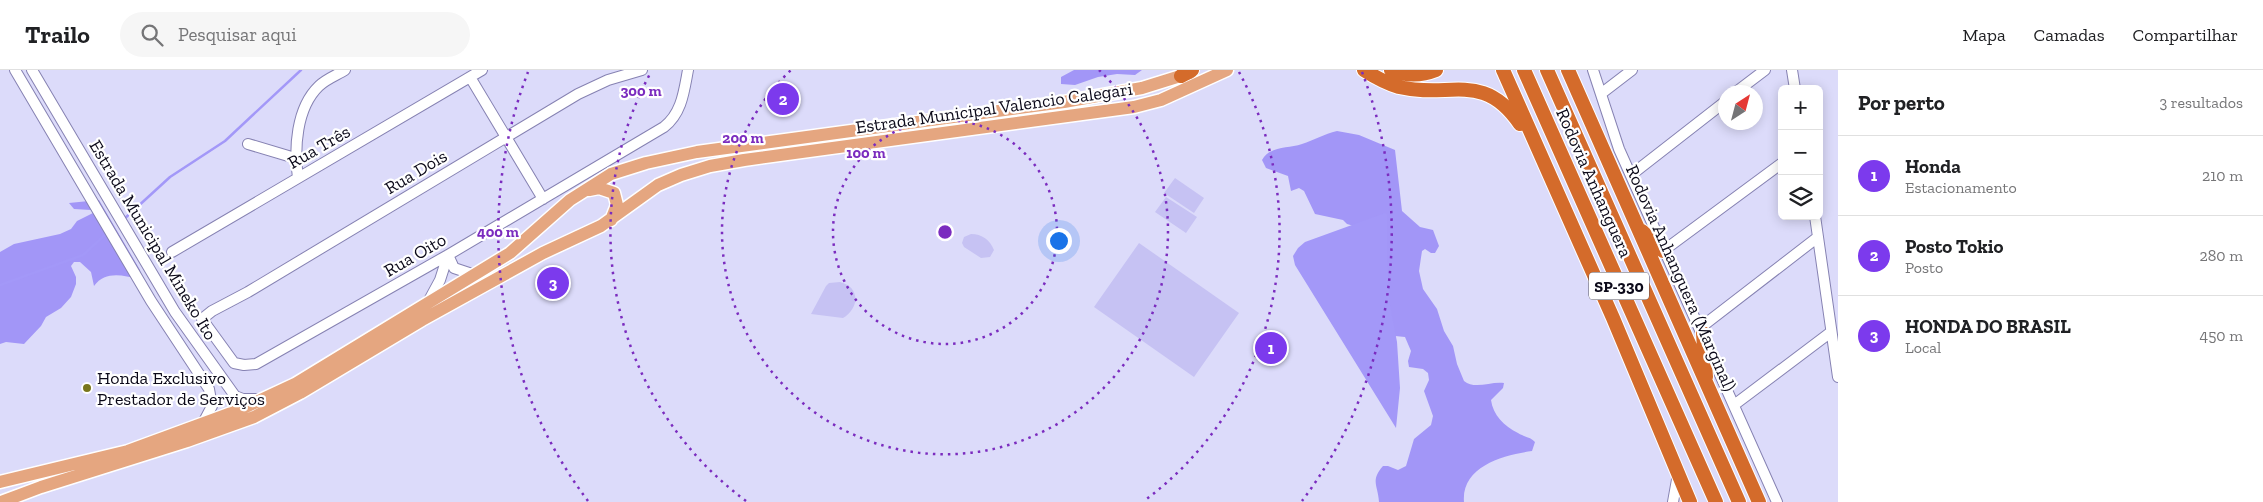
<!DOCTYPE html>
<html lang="pt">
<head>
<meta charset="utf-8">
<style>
  :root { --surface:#fff; --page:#f6f6f6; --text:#202124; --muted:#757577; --line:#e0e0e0; --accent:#7c3aed }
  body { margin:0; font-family:"Zilla Slab",serif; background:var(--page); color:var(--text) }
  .controls { position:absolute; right:15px; top:15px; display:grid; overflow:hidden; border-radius:8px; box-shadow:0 2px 12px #0003 }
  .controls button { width:45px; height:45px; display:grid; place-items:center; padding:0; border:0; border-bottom:1px solid var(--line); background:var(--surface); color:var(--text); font:25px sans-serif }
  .compass { position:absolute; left:1718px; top:15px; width:45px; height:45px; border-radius:50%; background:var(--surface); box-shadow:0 2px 12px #0003; rotate:36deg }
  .you { position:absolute; left:1058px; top:170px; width:18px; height:18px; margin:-12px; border:4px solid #fff; border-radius:50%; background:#1a73e8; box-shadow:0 0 0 8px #1a73e833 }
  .badge { display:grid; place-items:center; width:32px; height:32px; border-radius:50%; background:var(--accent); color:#fff; font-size:16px; font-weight:700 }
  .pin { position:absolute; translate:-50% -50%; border:2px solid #fff; box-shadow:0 1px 5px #0006 }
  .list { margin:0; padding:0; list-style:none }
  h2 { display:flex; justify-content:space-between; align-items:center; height:65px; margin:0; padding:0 20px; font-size:21px }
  h2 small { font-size:16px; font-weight:400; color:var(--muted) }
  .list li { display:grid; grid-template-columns:32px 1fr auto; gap:15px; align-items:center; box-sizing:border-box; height:80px; padding:0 20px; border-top:1px solid var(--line) }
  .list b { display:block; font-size:19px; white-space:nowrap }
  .list p { margin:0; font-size:16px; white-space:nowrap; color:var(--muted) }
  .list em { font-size:16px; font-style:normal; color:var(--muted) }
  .icon { flex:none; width:28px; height:28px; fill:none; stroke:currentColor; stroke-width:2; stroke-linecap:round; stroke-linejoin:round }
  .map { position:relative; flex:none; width:1838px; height:432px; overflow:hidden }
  header { display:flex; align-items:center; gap:30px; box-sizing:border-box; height:70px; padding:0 25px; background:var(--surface); border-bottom:1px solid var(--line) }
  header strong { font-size:24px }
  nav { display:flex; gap:28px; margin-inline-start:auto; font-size:18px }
  .search { width:350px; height:45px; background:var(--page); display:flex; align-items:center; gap:12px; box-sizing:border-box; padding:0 18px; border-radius:28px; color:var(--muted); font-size:19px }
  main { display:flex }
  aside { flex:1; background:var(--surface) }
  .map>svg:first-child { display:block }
  .green { fill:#c6c2f3 }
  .forest { fill:#a296f7 }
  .water { fill:#a398f8 }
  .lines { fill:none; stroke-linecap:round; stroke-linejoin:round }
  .stream { stroke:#a398f8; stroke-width:2.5 }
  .minor-casing { stroke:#8682b2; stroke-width:12 }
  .major-casing { stroke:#fff; stroke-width:15 }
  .highway-casing { stroke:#fff; stroke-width:16 }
  .minor { stroke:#fff; stroke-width:10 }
  .major { stroke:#e5a680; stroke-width:12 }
  .highway { stroke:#d46b2b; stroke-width:14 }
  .ring { fill:none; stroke:#7b2cbf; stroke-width:2.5; stroke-dasharray:2.5 5 }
  .poi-dot { fill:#79761c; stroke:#fff; stroke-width:2 }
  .labels { text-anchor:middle; stroke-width:4.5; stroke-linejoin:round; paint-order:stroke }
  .shield { fill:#fff; stroke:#54535e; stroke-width:1 }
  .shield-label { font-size:16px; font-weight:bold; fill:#0b0919 }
  .street-label { font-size:18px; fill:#0b0919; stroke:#fff }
  .poi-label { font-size:18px; fill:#0b0919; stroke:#fff; text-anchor:start }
  .centre { fill:#7b2cbf; stroke:#fff; stroke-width:2.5 }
  .ring-label { font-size:15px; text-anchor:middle; font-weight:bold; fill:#7b2cbf; stroke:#fff; stroke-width:4.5; stroke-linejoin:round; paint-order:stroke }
</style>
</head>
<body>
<header>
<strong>Trailo</strong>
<div class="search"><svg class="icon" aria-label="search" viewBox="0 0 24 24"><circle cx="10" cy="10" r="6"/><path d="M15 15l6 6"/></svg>Pesquisar aqui</div>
<nav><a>Mapa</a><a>Camadas</a><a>Compartilhar</a></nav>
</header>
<main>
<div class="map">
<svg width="1838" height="432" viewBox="0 0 1838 432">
  <rect width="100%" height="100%" fill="#dcdbfa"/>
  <path class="green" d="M1175,108L1204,128L1194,143L1164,123Z
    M1166,127L1197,147L1186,163L1155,142Z
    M971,164C982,164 990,170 994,180L990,187L981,188L964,177L962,173L964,167Z
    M1139,173L1239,243L1194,307L1094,237Z
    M840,212C861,217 859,239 843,248L811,244L826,216L829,213Z"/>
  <path class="forest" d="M1074,0H1142L1135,5L1117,4L1098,7L1075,15L1061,14V7Z
    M1337,61L1359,65L1395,80L1402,141L1420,157L1433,160L1439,176L1435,183H1431L1425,179L1422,181L1419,201L1423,219L1437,239L1444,261L1453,276L1457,294L1464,311C1475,320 1491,311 1504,313L1503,318L1491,330C1493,345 1504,356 1518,363C1524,367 1531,367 1535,372L1532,381C1504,385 1461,396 1464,432H1379C1378,415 1370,411 1383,396H1388L1398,400L1406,396L1414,369L1431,355L1433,346L1424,321L1429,310L1428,303L1423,299L1409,297L1408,291L1411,281L1405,267L1395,266L1361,158L1347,154L1343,150L1315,144L1304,121L1299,118L1291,121L1288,106L1266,98L1262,90C1271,75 1288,79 1302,74C1314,70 1324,64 1337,61Z
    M99,130L140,200L141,207L138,209C122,205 105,201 94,216L91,202L80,192H74L71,196L76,207V214L71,227L61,238L46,247L41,256L24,274L6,272L0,274V182L14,174L60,164L71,159L77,151L93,143L91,140L74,139L69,133Z"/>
  <path class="water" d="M1385,143L1387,145V189L1390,235L1397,272L1400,318L1396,358L1295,195L1293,186L1298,178L1305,172Z"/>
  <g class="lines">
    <path class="stream" d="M123,150L170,107L225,71L301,0
      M0,215L83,185L107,163"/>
    <defs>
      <path id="minor" d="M15,0L151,231L209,319L212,336L203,353
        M32,0L175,242L235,326L243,329H259
        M642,0L608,10L578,24L248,222L212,241L202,249L234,293L244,295L256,294L448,185L664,57C682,43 684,21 688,0
        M1593,0L1619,79L1777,432
        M1792,0L1795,19
        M470,7L543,129
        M1736,22L1765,0
        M1602,23L1632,0
        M248,74L295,88
        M1631,105L1726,31
        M298,108C294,79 296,38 319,16C326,9 337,5 345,0
        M1815,146L1838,307
        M1663,181L1782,93
        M172,182L482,0
        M448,185L454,198L475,205
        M427,234L440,210L448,185
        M1700,258L1818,167
        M1734,335L1831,262
        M1673,432L1678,404"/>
      <path id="major" d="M589,120L599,118L614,123L617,135L611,150
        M0,412L128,381L237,341L295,314L510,183L570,130L611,104L646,93L697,82L1064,32L1142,18L1190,3
        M1,432L41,417L187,371L254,347L300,323L422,250L543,183L601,156L658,115L681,105L710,96L744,90L1134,37L1161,30L1227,0"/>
      <path id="highway" d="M1364,0C1375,7 1386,13 1399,17C1450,29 1483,0 1520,54
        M1391,0C1406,6 1421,6 1436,0
        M1503,0L1613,248L1690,432
        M1524,0L1716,432
        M1547,0L1739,432
        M1568,0L1759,432
        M1181,6L1192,0
        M1642,161L1663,181
        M1703,263L1706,307"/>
    </defs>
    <use href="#minor" class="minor-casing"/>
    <use href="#major" class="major-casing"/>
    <use href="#highway" class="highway-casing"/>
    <use href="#minor" class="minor"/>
    <use href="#major" class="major"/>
    <use href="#highway" class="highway"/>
  </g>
  <g class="ring">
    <circle cx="945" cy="162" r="112"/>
    <path d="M1099 0A223 223 0 1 1 791 0"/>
    <path d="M746 431A335 335 0 0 1 651 2M1239 2A335 335 0 0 1 1144 431"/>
    <path d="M588 431A447 447 0 0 1 528 2M1362 2A447 447 0 0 1 1302 431"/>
  </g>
  <circle class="poi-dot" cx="87" cy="318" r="5"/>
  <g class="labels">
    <rect class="shield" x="1589" y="202.5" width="60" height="27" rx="4"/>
    <g class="shield-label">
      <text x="1619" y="222">SP-330</text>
    </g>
    <g class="street-label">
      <text transform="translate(994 38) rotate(-8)" y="6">Estrada Municipal Valencio Calegari</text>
      <text transform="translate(319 77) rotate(-30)" y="6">Rua Três</text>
      <text transform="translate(416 102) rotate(-31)" y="6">Rua Dois</text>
      <text transform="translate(1594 113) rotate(66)" y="6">Rodovia Anhanguera</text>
      <text transform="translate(153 170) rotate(59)" y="6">Estrada Municipal Mineko Ito</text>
      <text transform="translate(415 185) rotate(-30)" y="6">Rua Oito</text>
      <text transform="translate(1681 208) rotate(66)" y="6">Rodovia Anhanguera (Marginal)</text>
    </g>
    <g class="poi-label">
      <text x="97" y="314">Honda Exclusivo<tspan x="97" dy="21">Prestador de Serviços</tspan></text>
    </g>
  </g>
  <circle cx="945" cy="162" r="8" class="centre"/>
  <g class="ring-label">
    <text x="641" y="26">300 m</text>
    <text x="743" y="73">200 m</text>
    <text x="866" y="88">100 m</text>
    <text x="498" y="167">400 m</text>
  </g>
</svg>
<div class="controls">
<button>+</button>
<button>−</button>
<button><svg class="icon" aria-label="layers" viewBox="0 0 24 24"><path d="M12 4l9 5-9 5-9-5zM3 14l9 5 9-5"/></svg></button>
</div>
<svg class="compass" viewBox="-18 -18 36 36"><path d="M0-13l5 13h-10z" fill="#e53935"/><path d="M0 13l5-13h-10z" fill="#757577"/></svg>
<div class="you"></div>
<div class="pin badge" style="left:1271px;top:278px">1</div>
<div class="pin badge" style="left:783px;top:29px">2</div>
<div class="pin badge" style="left:553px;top:213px">3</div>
</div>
<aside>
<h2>Por perto<small>3 resultados</small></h2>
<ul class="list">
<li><span class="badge">1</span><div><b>Honda</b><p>Estacionamento</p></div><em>210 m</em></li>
<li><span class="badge">2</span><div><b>Posto Tokio</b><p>Posto</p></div><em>280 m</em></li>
<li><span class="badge">3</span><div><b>HONDA DO BRASIL</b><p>Local</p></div><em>450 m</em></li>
</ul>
</aside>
</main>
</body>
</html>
